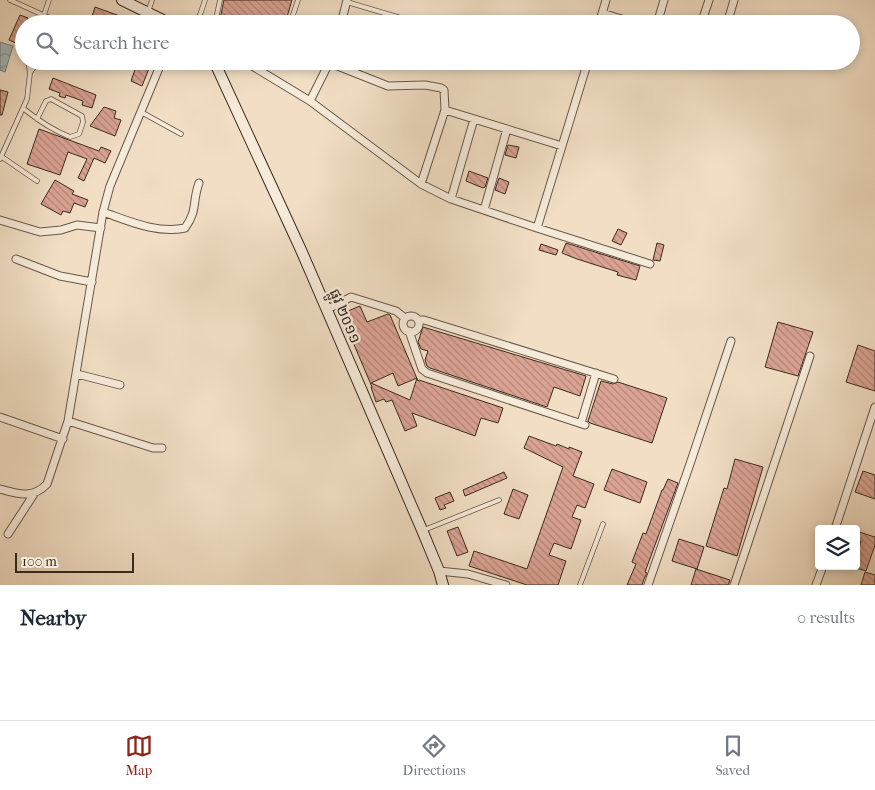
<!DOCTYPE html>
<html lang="en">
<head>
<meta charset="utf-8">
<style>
  :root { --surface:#fff; --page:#f6f6f7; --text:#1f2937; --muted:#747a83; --line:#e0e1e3; --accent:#8f2418 }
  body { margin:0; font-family:"IM FELL French Canon","Noto Sans Khmer",serif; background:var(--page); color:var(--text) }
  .controls { position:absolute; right:15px; bottom:15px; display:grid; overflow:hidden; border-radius:5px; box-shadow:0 2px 8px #0003 }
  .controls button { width:45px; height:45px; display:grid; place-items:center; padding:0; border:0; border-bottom:1px solid var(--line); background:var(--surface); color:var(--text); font:25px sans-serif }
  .scale { position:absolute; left:15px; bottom:12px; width:119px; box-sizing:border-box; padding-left:5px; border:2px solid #3a2b21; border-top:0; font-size:14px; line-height:18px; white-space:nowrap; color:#3a2b21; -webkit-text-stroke:4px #f6ead9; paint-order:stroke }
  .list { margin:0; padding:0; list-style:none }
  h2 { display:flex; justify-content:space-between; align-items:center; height:65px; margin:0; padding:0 20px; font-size:21px }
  h2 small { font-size:16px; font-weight:400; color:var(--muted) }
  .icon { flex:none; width:28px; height:28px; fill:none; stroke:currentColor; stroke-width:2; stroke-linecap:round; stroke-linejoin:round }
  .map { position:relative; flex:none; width:875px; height:585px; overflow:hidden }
  .search { position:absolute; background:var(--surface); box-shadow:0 2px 8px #0003; left:15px; right:15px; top:15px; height:55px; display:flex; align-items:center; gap:12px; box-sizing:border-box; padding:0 18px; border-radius:28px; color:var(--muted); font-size:19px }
  .sheet { height:135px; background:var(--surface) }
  nav { display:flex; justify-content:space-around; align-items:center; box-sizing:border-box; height:70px; border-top:1px solid var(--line); background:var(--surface); font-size:14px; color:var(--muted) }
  nav a { display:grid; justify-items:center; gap:2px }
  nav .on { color:var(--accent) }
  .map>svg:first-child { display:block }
  .water { fill:url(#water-waves); stroke:#788080 }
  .building { fill:url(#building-back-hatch); stroke:#3a2b21; fill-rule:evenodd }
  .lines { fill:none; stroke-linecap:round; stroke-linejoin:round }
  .lane-casing { stroke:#68584a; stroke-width:5.5 }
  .street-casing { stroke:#68584a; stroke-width:9 }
  .secondary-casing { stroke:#3a2b21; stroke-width:12 }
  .lane { stroke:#f6ead9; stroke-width:4 }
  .street { stroke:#f6ead9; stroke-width:7 }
  .secondary { stroke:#f6ead9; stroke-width:10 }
  .labels { text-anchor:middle; stroke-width:4.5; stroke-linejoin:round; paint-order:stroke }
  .street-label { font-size:15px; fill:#3a2b21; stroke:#f6ead9 }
</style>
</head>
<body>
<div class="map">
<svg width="875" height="585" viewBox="0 0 875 585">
  <defs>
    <pattern id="water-waves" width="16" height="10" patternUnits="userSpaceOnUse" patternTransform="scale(1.25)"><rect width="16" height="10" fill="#a1b9c0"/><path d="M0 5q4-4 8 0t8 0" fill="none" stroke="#84979c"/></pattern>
    <pattern id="building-back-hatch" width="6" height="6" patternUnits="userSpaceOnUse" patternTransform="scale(1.25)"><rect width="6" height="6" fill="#dba394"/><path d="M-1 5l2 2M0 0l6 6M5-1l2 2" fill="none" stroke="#b38578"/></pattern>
  </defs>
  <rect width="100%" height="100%" fill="#f1dec4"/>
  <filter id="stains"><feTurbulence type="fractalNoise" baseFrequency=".004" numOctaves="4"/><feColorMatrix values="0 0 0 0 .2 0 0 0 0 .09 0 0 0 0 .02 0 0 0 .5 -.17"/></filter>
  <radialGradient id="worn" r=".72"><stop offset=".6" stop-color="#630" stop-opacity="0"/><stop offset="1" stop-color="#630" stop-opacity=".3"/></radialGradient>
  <path class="water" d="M0,42L13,46L5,72L0,70Z"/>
  <path class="building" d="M224,0H292L285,24H219Z
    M95,7L139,23L138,24H102L91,20Z
    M20,15L28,18L26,24H24V36L20,45L9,40Z
    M138,61H152L142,86L131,81Z
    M53,78L96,95L92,108L82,105L83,101L66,95L65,98L59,96L60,93L49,89Z
    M0,90L8,92L2,115H0Z
    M104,107L116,111L114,118L121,120L115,136L90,126Z
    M39,129L99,151L101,147L111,151L105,163L94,158L84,181L78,178L87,159L68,152L60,175L27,164Z
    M508,145L519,147L516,158L505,155Z
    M469,171L488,178L485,187L483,188L466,181Z
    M499,178L509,182L505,194L495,190Z
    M55,180L74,191L72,194L88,200L85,207L74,203L70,213L63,211L61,215L41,204Z
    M618,229L627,233L621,245L612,241Z
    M566,243L640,266L636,280L617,275L618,272L577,259L562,253Z
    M657,243L664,245L660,261L653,260Z
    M541,244L558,250L556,255L539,250Z
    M346,305L348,311L360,306L367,322L388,314L390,315L418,381L419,380L503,408L498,423L481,418L475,436L412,413L417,426L405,431L392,400L386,402L384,399L376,402L371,387H372L339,309ZM393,373L398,386L417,378L410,400L371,383Z
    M778,322L813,332L798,376L765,367Z
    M423,327L586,376L580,396L554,387L547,407L430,368L427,366L425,360L428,351L421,349L418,342Z
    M858,345L875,351V391L846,382Z
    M601,381L613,384L618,382L667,398L652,443L590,423L588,421Z
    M529,436L556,446L557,444L569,449V447L582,452L573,476L594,484L585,508L577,505L572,517L581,520L571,549L554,543L549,555L566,561L558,585H527L469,566L474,551L527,569L563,467L524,448Z
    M735,459L763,467L737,556L706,546L724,488L727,489Z
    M612,469L647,482L640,503L604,490Z
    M863,471L875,475V499L855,492Z
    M504,472L507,478L465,496L463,490Z
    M668,479L678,483L645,572L647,573L644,579L642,585H627L636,564L632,562L643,533L646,534L662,490H663Z
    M513,489L528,495L519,519L504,514Z
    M450,492L454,501L444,505L446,508L440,510L435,498Z
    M458,527L468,552L457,556L447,531Z
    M856,531L875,537V545L866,571L856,568V557L861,541L856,540Z
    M679,539L704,547L697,569L672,561Z
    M696,569L730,580L728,585H691Z
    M865,572L875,575V585H861Z"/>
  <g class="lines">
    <defs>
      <path id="lane" d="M10,0L63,24
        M347,2L421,24
        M148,12L152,0
        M44,15L46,24
        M37,24L44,15L49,0
        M197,24L205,0
        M215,24L220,0
        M290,24L298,0
        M30,73L38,61
        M24,109C39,121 52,130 70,137L79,134L83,122L82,116L51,99L46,101L37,119
        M141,112L181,134
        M2,157L37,181
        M0,159L27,99L30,73L28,61
        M424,530L499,500
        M580,585L603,524"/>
      <path id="street" d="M602,13L638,24
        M341,24L347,0
        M599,24L606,0
        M657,24L664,0
        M701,24L709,0
        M727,24L734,0
        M244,61L310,101L421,184L451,199L537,228L650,264
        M330,63L388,86L425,85L441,88L444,90L445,110L421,184
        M310,101L330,61
        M445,110L562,146
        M451,199L474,119
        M484,210L507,129
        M103,212C129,221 157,234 185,228C198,210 192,202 199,183
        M0,220L40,232L61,230L77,225L101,228
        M537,228L588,61
        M16,259L60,276L92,282
        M326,310L351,297L396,311L405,318
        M403 324a8 8 0 1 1 16 0a8 8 0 1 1-16 0Z
        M418,320H424L614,379
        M409,331L422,369L427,373L585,425
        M77,374L120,385
        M0,417L63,439
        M68,421L153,448H162
        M581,423L596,373
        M0,489C18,494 33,499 47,484L68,421L103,212L110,186L162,61
        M835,529L875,407
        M8,534L34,494
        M439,571L468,574L506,585
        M648,585L691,461L731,341
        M734,585L810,356
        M816,585L823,566"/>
      <path id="secondary" d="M122,0L171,24
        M214,61L301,250L422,530L439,571L443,585"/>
    </defs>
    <use href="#lane" class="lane-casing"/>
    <use href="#street" class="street-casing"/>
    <use href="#secondary" class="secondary-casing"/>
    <use href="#lane" class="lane"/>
    <use href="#street" class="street"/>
    <use href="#secondary" class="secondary"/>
  </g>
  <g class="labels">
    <g class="street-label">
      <text transform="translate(345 316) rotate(67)" y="5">ផ្លូវ ២០១១</text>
    </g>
  </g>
  <rect width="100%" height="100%" filter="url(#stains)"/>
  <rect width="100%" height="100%" fill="url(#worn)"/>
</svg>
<div class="controls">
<button><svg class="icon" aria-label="layers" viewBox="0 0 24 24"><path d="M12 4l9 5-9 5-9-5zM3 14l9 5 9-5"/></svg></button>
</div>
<div class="scale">100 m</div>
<div class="search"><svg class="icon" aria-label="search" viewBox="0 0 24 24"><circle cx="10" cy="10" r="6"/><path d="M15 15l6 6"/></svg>Search here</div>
</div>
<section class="sheet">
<h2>Nearby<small>0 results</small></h2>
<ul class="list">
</ul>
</section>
<nav>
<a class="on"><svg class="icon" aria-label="map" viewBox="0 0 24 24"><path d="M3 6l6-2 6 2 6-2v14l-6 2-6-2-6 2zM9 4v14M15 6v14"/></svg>Map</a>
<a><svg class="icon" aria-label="directions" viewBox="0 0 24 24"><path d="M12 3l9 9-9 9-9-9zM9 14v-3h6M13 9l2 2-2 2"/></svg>Directions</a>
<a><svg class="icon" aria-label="saved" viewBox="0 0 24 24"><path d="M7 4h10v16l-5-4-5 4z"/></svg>Saved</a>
</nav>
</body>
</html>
